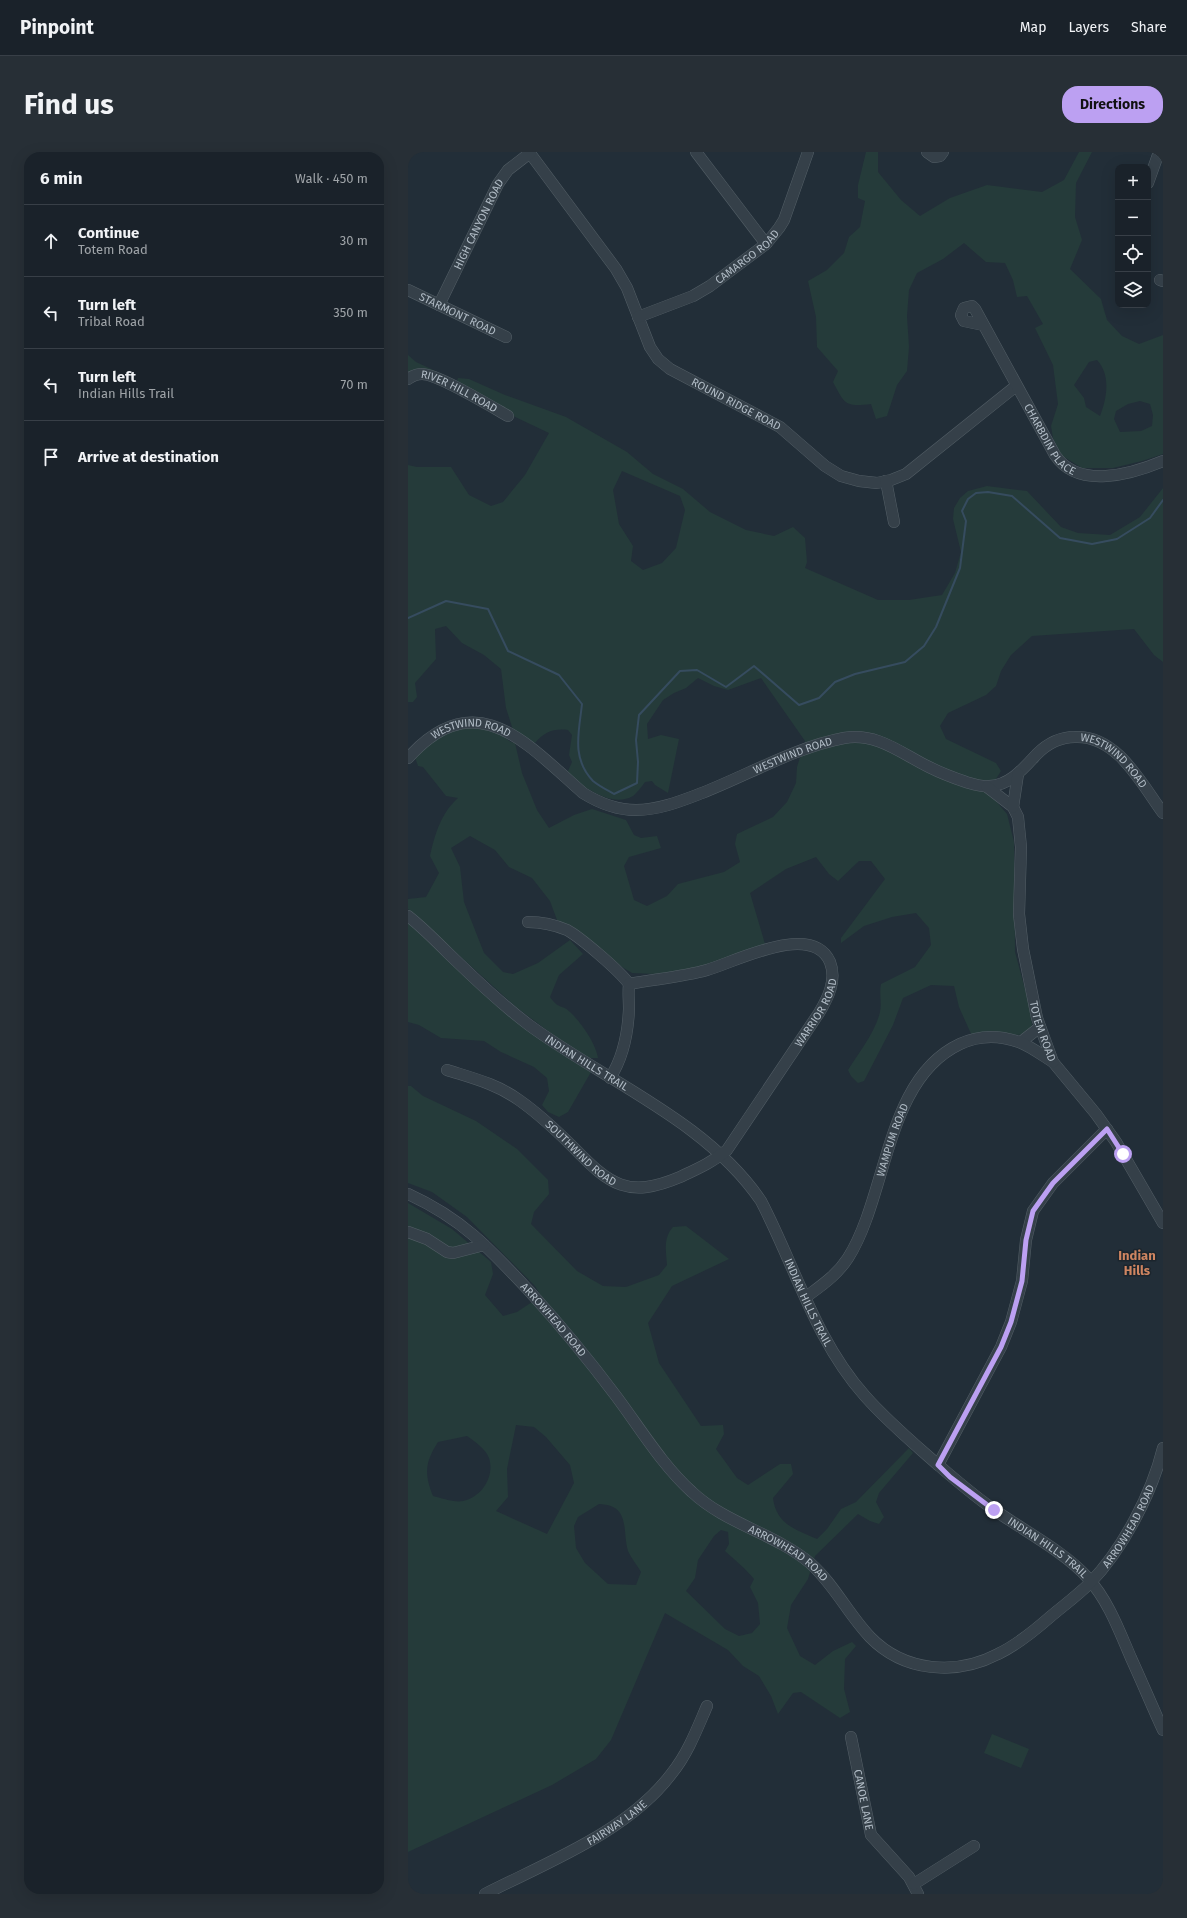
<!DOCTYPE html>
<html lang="en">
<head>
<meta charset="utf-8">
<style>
  :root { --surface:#1a222a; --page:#272f36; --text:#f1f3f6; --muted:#9fa4a8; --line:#383f47; --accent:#bca0f2 }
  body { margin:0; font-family:"Fira Sans",sans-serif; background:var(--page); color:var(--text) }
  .controls { position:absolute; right:12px; top:12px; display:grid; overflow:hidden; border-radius:8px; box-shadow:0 4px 16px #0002 }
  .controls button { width:36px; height:36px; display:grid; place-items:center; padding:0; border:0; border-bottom:1px solid var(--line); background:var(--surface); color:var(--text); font:20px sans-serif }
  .stop { position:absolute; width:12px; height:12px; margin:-9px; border:3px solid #bca0f2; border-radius:50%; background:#fff }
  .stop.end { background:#bca0f2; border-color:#fff; box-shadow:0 1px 4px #0008 }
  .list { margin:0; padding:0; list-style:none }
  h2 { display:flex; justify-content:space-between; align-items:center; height:52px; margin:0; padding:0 16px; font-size:17px }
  h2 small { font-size:13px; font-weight:400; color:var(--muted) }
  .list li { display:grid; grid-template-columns:26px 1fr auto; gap:12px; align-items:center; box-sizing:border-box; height:72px; padding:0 16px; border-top:1px solid var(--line) }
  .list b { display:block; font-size:15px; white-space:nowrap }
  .list p { margin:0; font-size:13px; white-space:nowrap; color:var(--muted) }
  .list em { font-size:13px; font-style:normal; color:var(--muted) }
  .icon { flex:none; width:22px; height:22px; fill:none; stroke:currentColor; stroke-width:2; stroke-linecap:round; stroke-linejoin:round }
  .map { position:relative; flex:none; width:755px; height:1742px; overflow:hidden; border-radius:16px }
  header { display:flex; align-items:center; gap:24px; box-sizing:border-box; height:56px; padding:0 20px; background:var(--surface); border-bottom:1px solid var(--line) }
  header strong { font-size:19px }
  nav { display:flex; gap:22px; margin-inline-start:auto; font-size:14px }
  .intro { display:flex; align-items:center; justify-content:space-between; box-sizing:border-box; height:96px; padding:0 24px }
  h1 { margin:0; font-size:28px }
  .button { padding:10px 18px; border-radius:16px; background:var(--accent); color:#111; font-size:14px; font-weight:700 }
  main { display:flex; gap:24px; padding:0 24px }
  aside { flex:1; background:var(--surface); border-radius:16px; box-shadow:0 4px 16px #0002 }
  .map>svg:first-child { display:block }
  .green { fill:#253b3a; fill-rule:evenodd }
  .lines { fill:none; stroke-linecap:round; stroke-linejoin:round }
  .stream { stroke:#364c5f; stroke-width:2 }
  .minor-casing { stroke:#535e66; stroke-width:12 }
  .minor { stroke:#354049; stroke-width:11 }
  .route { stroke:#bca0f2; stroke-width:5 }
  .labels { text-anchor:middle; stroke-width:3; stroke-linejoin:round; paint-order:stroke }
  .street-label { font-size:11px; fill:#b0bbc5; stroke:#1b252d }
  .quarter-label { font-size:13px; font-weight:bold; fill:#cf8561; stroke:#1b252d }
</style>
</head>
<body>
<header>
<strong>Pinpoint</strong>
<nav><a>Map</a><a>Layers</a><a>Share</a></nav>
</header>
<div class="intro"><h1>Find us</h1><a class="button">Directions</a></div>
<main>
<aside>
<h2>6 min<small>Walk · 450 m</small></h2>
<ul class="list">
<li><svg class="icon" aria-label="ahead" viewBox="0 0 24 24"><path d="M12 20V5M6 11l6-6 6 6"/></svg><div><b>Continue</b><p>Totem Road</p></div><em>30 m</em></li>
<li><svg class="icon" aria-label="left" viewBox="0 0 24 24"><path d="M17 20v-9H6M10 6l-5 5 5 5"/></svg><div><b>Turn left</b><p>Tribal Road</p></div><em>350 m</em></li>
<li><svg class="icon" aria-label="left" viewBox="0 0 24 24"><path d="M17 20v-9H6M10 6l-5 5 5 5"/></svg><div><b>Turn left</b><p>Indian Hills Trail</p></div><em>70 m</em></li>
<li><svg class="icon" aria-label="arrive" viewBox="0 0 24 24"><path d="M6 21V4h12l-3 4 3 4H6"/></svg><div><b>Arrive at destination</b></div></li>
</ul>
</aside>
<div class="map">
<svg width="755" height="1742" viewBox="0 0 755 1742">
  <rect width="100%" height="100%" fill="#222e38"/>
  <path class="green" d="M458,0H470V20L493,48L512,64L542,46L579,33L634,40L656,28L671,0H684L668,31L667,65L674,88L662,117L693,147L699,168L714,184L731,192L755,183V302L734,309L705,316H674L653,303L645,286L643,274L650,252L645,213L627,176L635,172L619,144L609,145L605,128L597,111L578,110L556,91L535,107L509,121L501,138L499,164L501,195L499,219L489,233L479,264L468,267L463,252C436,255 437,252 425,230L430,219L409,195L408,165L400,129L419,118L436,101L441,85L452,75L457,49L450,46V33ZM689,208C703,223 699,246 692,264L678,255L676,246L666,233L681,210ZM732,249L742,252L745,263L744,274L733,279L712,280L706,267L708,259L720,252Z
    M0,203L8,210L49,229L50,226L61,227L97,243L158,265L219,300L245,322L275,337L302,360L338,378L366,384L385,375L397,386L399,410L397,416L470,448H501L534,443L547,421L553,400L545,367L546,356L552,346L560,339L579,334L619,339L653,375L670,381L702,383L732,365L755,336V510L746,503L726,477L624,484L603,503L593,519L588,534L578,543L540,561L532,574L538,587L588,611L593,619L588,627L587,648L599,662L606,690L607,800L621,852L624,873L618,882L608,883L595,881L564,884L551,855L546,834L523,833L495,846L485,873L456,929L450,931L443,924L440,918C451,900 467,881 472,860C474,851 471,841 473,832L507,815L523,793L521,776L508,761L484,765L456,774L433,791V786L477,727L463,709H451L430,729L421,722L408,705L378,717L342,741L357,792L293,816L248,822L224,821L196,804L149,768L142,749L124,726L101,715L87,698L62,684L43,696L52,715L56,750L76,801L95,820L105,822L130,811L162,788L175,802L151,823L142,845C151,858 154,852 162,860C173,870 188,892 190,906H176L108,855L0,757V747L18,745L31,721L22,704C27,682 33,661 50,646L38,644L15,615L10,614L7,605L10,600C30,586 54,566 80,577C85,579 90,581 94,583C100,587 100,590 107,591L114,621L129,658L141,676L166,663L184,657L218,668L226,683L233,686L249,684L253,696L221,705L216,714L226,748L239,754L259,744L270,732L316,720L332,710L327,692L329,682L365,665L379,650L388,631L389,615L397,589L353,526L320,538L306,534L290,526L278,536L266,541L255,548L239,572L240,587L253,583L271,587L260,641L247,633L244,629L237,630C234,634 229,641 225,644C204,656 180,636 161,626L160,619L164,610L161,603L164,583L160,578C146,576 136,580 127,591L105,578L98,556L93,517L76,503L54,491L38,474L27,477L28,507L7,531L9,545L5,550H0V313L9,315H43L61,343L83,354L95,350L117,323L141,281L103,263L93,256L0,221ZM214,319L272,344L277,358L268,396L254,411L235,418L223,409L225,394L211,372L205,338Z
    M0,771L94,857L183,920L160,960L151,965L140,960L134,953L141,939L139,926L126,915L93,900L76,889L33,886L11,873L0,870Z
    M0,934H3L15,944L68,969L109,997L140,1028L141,1042L126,1060L123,1072L169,1119L195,1134L218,1135L251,1123L259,1113C258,1099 255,1086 265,1075L278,1074L321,1107L264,1134L240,1171L251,1211L293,1274L315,1273L316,1282L308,1297L329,1326L340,1333L372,1312H383L385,1322L365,1346C368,1372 388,1378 409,1387L419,1377L433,1357L448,1350L501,1296L505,1301L471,1341L468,1350L476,1365L471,1372L462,1369L450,1362L407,1404L400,1427L383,1453L379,1476L392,1504L407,1513L425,1499L444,1490L448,1494L437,1507L436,1537L442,1560L432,1566L393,1540L385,1541L370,1562L363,1544L351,1524L335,1514L320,1498L257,1461L203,1588L188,1607L144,1633L0,1700V1051L44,1077L83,1110L85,1122L77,1143L95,1164L109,1160L133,1144L127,1134L59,1065L24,1040L0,1031ZM108,1273L126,1275L138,1285L162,1313L166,1331L139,1382L88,1359L100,1345L99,1317ZM59,1284C66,1289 78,1297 81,1306C87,1324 74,1345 55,1349C47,1351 33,1346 25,1344C16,1322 17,1310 30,1290ZM191,1352C223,1353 214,1379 220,1399C223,1406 229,1413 233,1420L228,1433L200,1432L177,1411L168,1396L166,1374L170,1365ZM313,1378L320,1380L321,1392L317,1399C327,1408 338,1417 346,1427L342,1435L350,1451L352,1472L344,1481L331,1484L317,1477L278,1439L287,1426L290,1408L306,1384Z
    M584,1582L621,1597L613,1616L576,1601Z"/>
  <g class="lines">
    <path class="stream" d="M0,466L38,449L80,457L100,499L151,523L174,552C171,580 163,606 185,629C191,634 199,638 206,642L229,631L230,610L228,588L231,563L272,519L289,518L318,535L346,514L391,553L411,546L427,530L447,522L497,510L516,494L528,475L552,416L558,369L554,359L560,347L568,341L580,340L604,344L652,386L684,392L709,387L742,366L755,348"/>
    <defs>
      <g id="minor">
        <path id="s1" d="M121,0L208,117L219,136L242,195L250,207L262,217L372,275L417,314L433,324L451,329L469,331L483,328L498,322L608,234"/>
        <path d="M288,0L358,92"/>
        <path d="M519,0L526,5L532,4L535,0"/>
        <path d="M740,31L751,0"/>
        <path d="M752,128L755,129"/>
        <path id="s2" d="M0,138L98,185"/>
        <path id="s3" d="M31,153L90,32L100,18L122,1"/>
        <path id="s4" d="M230,165L285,144L302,134L358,92L371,76L376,68L400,0"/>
        <path id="s5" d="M575,173L556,169L553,163L556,156L564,154L567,157L647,303C670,338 724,322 755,309"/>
        <path id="s6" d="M0,227C4,224 9,222 14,222C30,222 84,255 100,264"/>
        <path d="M478,329L486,370"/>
        <path id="s7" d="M0,606C68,530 119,592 175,641C191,651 208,658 228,658C251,658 273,649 294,641C340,623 388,595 436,586C469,580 494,602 521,615C533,621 546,626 558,630C565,632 573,635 581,634C601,634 616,616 629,602C639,592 652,585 667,585C709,583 733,631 755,661"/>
        <path id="s8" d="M579,635L605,655L610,665L613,695L611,762L615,797L629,866L645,910L688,962L708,990L755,1071"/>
        <path d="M605,655L610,622"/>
        <path id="s9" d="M0,764C14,775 27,788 40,801C66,826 92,851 121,873C197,929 299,969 353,1049C387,1114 407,1188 457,1244C479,1269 504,1290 529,1312C548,1328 567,1345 588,1359C615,1378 658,1401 679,1425C700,1448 711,1478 723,1506C734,1530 744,1554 755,1578"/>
        <path d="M120,770C132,770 147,773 159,778C172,785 212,819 221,832C220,841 221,848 221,857C220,880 215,906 202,926"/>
        <path d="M613,890L632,875"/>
        <path id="s10" d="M39,918C64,926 89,932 111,948C131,962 149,979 166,996C202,1033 220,1047 272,1025C289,1017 305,1010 319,998L411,861C420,846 429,828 422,810C404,769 327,810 299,818C274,825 247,827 221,832"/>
        <path id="s11" d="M0,1042C55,1067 83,1098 123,1141C153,1174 181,1208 208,1244C232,1276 254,1313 284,1340C318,1372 366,1381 402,1411C426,1432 440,1462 462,1485C496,1520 548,1524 590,1502C609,1493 626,1479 642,1465C655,1454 670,1443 682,1431C715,1397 744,1341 755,1296"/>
        <path d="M0,1080L19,1087L39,1100L45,1101L76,1093"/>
        <path id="s12" d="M398,1145C414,1133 429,1123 440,1106C480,1043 477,927 552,892C571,883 591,883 611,890C622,894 634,903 645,910"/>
        <path d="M530,1313L593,1195L603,1170L614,1129L618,1088L625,1059L645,1031L699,977"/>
        <path id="s13" d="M443,1585L463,1683L501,1725L510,1742"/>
        <path d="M506,1732L566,1694"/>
        <path id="s14" d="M77,1742C140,1710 221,1679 264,1621C280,1601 289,1577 299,1554"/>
      </g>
    </defs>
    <use href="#minor" class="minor-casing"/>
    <use href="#minor" class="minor"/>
  </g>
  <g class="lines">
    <path class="route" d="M586,1358L542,1325L530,1313L593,1195L603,1170L614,1129L618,1088L625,1059L645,1031L699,977L715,1002"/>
  </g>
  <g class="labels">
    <g class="street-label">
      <text dy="4" stroke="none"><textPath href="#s3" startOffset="90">HIGH CANYON ROAD</textPath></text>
      <text dy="4" stroke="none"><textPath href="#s4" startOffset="126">CAMARGO ROAD</textPath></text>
      <text dy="4" stroke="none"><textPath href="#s2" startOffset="55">STARMONT ROAD</textPath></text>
      <text dy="4" stroke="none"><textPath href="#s6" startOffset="56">RIVER HILL ROAD</textPath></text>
      <text dy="4" stroke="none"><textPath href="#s1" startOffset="336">ROUND RIDGE ROAD</textPath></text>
      <text dy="4" stroke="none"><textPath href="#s5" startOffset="197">CHARBDIN PLACE</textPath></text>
      <text dy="4" stroke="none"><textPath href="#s7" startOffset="74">WESTWIND ROAD</textPath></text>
      <text dy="4" stroke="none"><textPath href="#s7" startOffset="433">WESTWIND ROAD</textPath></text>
      <text dy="4" stroke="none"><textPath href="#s7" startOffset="792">WESTWIND ROAD</textPath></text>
      <text dy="4" stroke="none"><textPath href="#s10" startOffset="491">WARRIOR ROAD</textPath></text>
      <text dy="4" stroke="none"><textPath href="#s8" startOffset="261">TOTEM ROAD</textPath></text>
      <text dy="4" stroke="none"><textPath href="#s9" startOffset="232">INDIAN HILLS TRAIL</textPath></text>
      <text dy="4" stroke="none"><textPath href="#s12" startOffset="184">WAMPUM ROAD</textPath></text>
      <text dy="4" stroke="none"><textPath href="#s10" startOffset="160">SOUTHWIND ROAD</textPath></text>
      <text dy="4" stroke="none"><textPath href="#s9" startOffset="568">INDIAN HILLS TRAIL</textPath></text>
      <text dy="4" stroke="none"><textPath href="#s11" startOffset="194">ARROWHEAD ROAD</textPath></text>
      <text dy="4" stroke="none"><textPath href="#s11" startOffset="973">ARROWHEAD ROAD</textPath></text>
      <text dy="4" stroke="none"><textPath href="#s9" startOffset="916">INDIAN HILLS TRAIL</textPath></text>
      <text dy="4" stroke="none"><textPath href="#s11" startOffset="530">ARROWHEAD ROAD</textPath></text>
      <text dy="4" stroke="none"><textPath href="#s13" startOffset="64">CANOE LANE</textPath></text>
      <text dy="4" stroke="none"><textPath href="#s14" startOffset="150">FAIRWAY LANE</textPath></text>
    </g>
    <g class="quarter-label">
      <text x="729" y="1108">Indian<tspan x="729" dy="15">Hills</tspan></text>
    </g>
  </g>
</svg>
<div class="controls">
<button>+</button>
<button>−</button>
<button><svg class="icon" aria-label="locate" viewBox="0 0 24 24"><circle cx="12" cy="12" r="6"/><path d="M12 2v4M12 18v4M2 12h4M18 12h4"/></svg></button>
<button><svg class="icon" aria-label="layers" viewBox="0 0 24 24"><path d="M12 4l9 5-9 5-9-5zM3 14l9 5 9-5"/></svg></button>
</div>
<div class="stop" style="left:715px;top:1002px"></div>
<div class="stop end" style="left:586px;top:1358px"></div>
</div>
</main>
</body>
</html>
